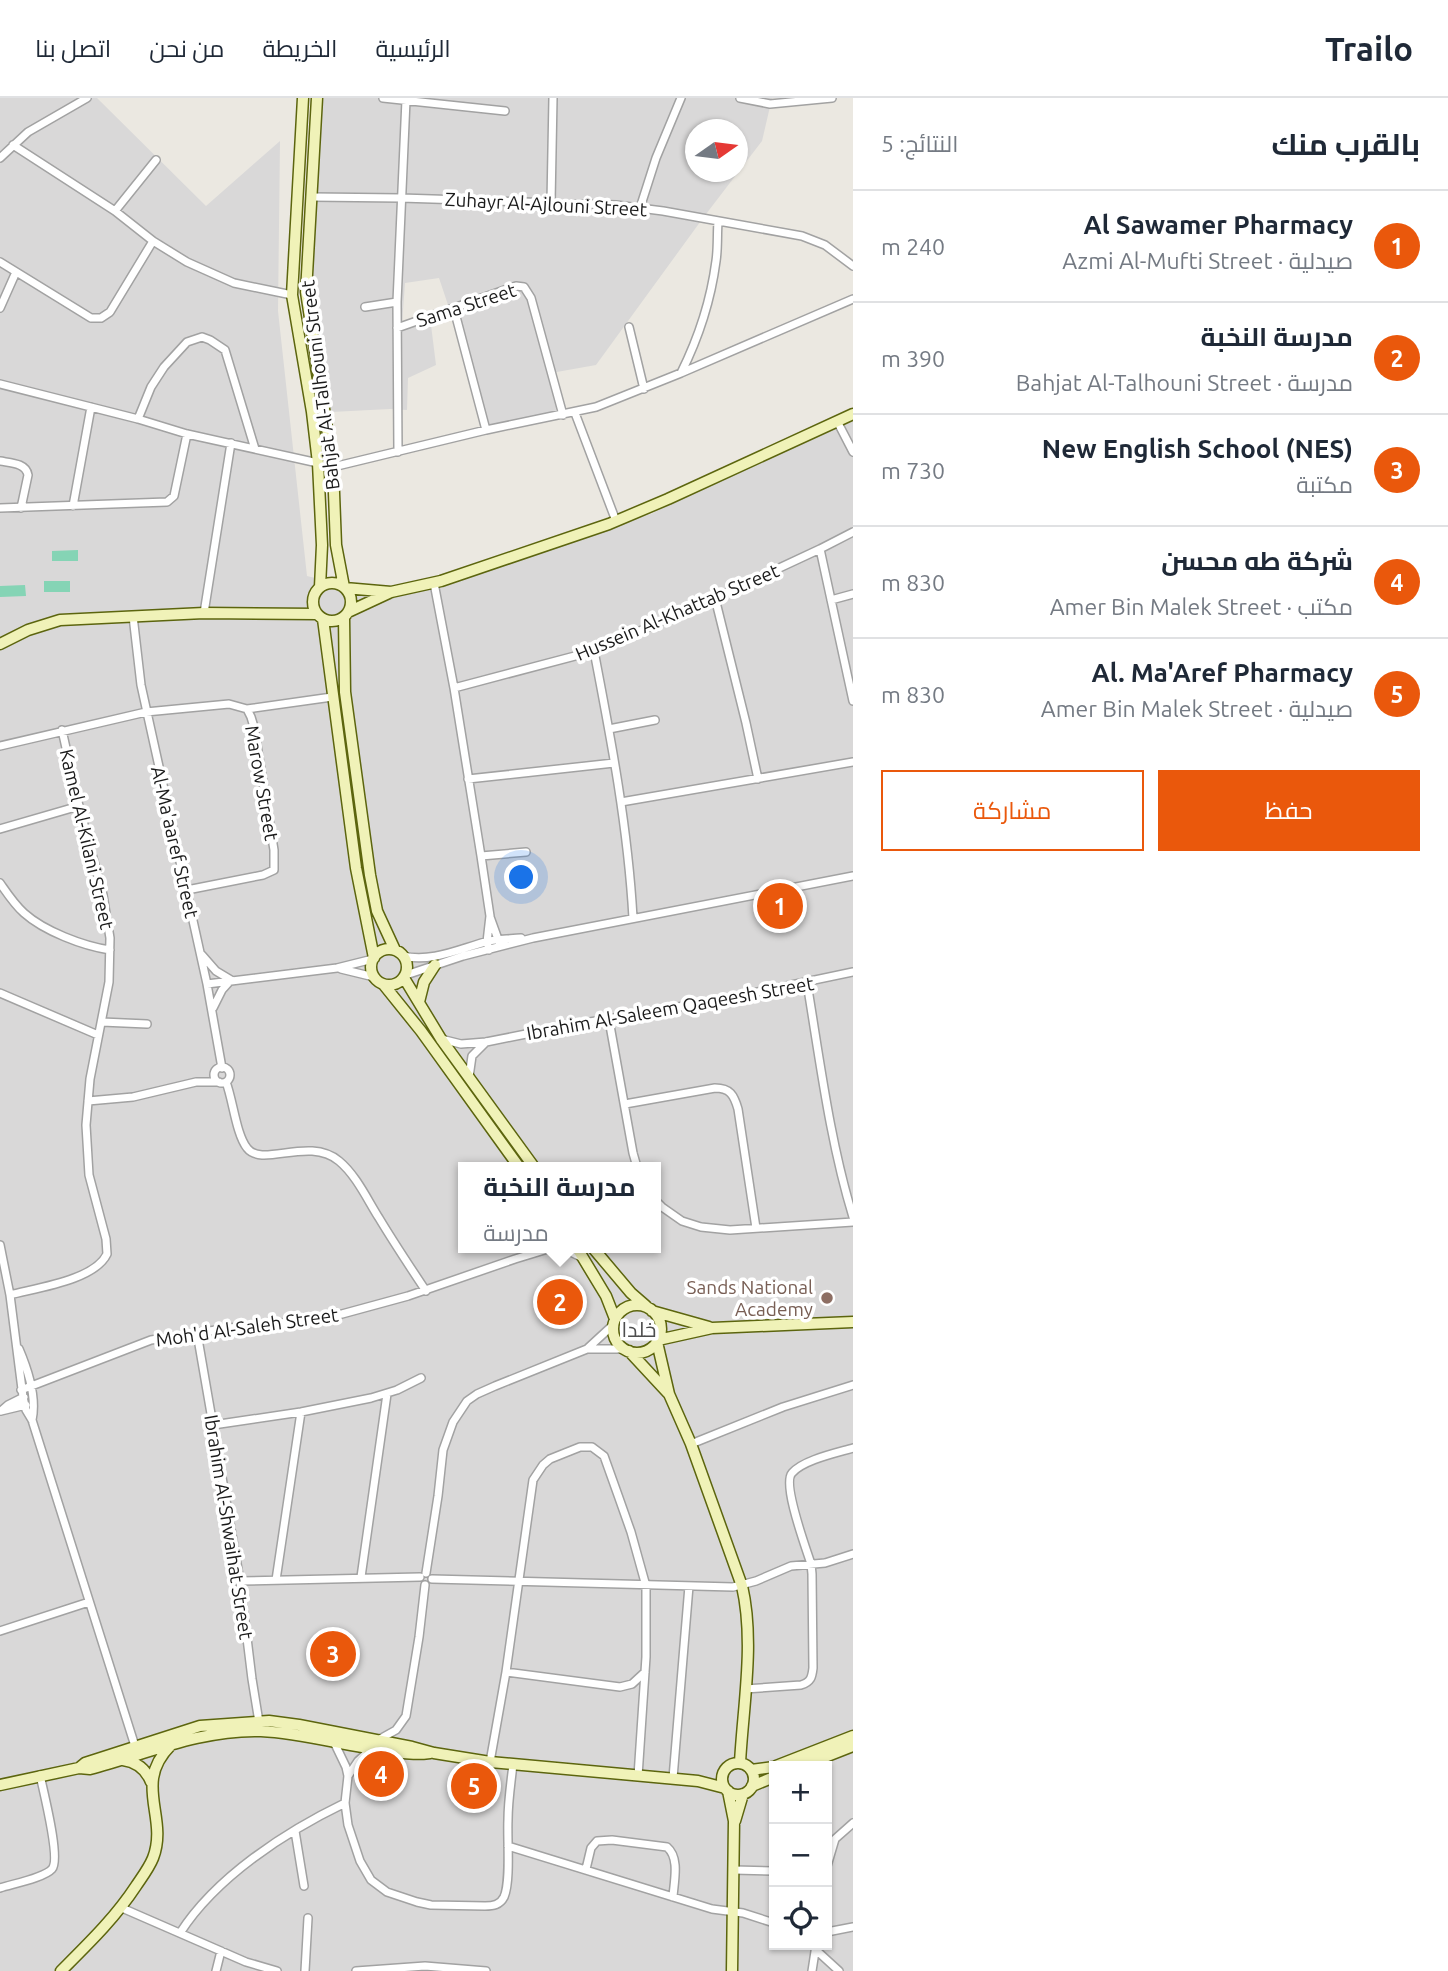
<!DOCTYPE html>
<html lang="ar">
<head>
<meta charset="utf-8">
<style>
  :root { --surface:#fff; --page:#f6f6f7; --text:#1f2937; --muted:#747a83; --line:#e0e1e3; --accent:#ea580c }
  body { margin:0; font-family:Ubuntu,Cairo,sans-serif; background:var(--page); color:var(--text); direction:rtl }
  .controls { position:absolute; right:21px; bottom:21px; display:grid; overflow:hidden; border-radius:0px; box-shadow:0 2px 5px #0004 }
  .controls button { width:63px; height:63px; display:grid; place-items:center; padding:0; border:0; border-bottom:2px solid var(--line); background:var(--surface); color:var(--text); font:35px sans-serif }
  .compass { position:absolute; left:685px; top:21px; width:63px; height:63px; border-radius:50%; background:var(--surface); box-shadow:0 2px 5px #0004; rotate:76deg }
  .you { position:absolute; left:522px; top:780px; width:24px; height:24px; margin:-18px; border:5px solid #fff; border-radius:50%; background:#1a73e8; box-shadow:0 0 0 10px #1a73e833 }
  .badge { display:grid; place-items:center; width:46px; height:46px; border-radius:50%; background:var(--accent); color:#fff; font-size:23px; font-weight:700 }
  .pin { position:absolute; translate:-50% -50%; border:4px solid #fff; box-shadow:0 2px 7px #0006 }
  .popup { position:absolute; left:458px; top:1064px; width:203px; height:91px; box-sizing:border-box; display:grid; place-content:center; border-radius:0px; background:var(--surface); filter:drop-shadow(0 2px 5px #0005); font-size:23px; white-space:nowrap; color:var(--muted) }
  .popup b { font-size:26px; color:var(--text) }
  .popup::after { content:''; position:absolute; left:50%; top:100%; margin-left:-14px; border:14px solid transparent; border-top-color:var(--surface) }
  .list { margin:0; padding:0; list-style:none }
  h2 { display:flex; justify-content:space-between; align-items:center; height:91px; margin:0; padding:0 28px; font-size:30px }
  h2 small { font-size:23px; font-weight:400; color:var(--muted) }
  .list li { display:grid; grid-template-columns:46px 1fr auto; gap:21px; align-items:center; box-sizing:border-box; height:112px; padding:0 28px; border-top:2px solid var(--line) }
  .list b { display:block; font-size:26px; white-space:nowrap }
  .list p { margin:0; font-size:23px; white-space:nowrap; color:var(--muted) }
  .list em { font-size:23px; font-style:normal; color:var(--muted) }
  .actions { display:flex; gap:14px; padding:21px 28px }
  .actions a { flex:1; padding:16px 0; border:2px solid var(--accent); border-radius:0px; text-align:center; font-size:24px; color:var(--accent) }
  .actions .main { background:var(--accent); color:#fff }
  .icon { flex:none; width:38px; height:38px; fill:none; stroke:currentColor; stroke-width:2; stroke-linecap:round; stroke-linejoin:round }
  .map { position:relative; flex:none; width:853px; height:1873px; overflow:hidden; direction:ltr }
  header { display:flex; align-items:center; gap:42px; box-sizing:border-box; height:98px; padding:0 35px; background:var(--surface); border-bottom:2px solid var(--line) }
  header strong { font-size:33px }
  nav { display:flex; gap:38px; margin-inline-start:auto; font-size:24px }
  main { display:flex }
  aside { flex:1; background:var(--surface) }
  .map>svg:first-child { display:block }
  .residential { fill:#d9d8d8; fill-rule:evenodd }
  .pitch { fill:#85d4b5 }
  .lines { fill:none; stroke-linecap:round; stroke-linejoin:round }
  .street-casing { stroke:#a2a2a2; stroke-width:10 }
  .secondary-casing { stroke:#5c650e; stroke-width:13 }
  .street { stroke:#fff; stroke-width:7 }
  .secondary { stroke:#f0f2b8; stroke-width:10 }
  .education-dot { fill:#8d6e63; stroke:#fff; stroke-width:2.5 }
  .labels { text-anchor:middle; stroke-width:7; stroke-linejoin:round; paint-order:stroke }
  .street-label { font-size:19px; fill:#1b1b1b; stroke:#fff }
  .education-label { font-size:19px; fill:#785e54; stroke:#fff; text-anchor:end }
  .neighbourhood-label { font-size:21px; fill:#4e4e4e; stroke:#fff }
</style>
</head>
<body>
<header>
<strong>Trailo</strong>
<nav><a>الرئيسية</a><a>الخريطة</a><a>من نحن</a><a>اتصل بنا</a></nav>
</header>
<main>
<aside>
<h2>بالقرب منك<small>النتائج: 5</small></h2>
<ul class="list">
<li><span class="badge">1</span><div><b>Al Sawamer Pharmacy</b><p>صيدلية · Azmi Al-Mufti Street</p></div><em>240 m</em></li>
<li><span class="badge">2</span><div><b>مدرسة النخبة</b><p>مدرسة · Bahjat Al-Talhouni Street</p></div><em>390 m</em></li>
<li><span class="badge">3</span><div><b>New English School (NES)</b><p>مكتبة</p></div><em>730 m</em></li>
<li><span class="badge">4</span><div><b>شركة طه محسن</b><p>مكتب · Amer Bin Malek Street</p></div><em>830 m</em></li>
<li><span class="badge">5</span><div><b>Al. Ma'Aref Pharmacy</b><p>صيدلية · Amer Bin Malek Street</p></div><em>830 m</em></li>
</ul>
<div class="actions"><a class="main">حفظ</a><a>مشاركة</a></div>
</aside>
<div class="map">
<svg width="853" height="1873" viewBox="0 0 853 1873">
  <rect width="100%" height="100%" fill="#ebe8e1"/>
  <path class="residential" d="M0,0H97L206,108L280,43L278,213L307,478L388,498L651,416L853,318V1873H0ZM464,1069H656V1150H464ZM774,1668H827V1847H774Z
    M324,0H772L762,43L703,120L596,267L551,275L557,315L489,329L439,180L405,185L402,226L431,227L436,267L408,280L407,312L390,311L331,314L306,199L320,17ZM696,32H738V74H696Z"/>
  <path class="pitch" d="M78,452V463H52V453Z
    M44,483H70V494H44Z
    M25,487L26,498L0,499V488Z"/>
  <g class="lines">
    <defs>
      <path id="street" d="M383,0L505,13
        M740,0L770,6L832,0
        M13,47L115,113L153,143L187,164L234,185L292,197
        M0,60L28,34L87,0
        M312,99L401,100L616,107L663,113L802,138L825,147L853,168
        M551,104L553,0
        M640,110L656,60L681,0
        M115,113L156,62
        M0,164L91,220H101L110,214L153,143
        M365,209L397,204
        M0,210L16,174
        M454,211L486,332
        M629,229L644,291
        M397,230L516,188L524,189L531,200L563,317
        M681,275L853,201
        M0,286L138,321L187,336L318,365
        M575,315L616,423
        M138,321L151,289L164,269L187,244L202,239L210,242L225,252L255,351
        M837,323L853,354
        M398,354L397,204L406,2
        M0,363C11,365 26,365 28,377L21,410
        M333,369L486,332L596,309L681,275C698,241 711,201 716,163C718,150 717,137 718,124
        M73,408L91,309
        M0,410L167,404L174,398L187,336
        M820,451L853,603
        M434,485L454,590L481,758L490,818L487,844L489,852
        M715,500L746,625L758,681
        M831,502L853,496
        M204,515L231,345
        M133,518L141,587L207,886L222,970
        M594,553C611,641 628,730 633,820
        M454,590L594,553L715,500L820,451L853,434
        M247,611L332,599
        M609,631L655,622
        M0,648L146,614L229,606L247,611L251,619L254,629L274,752V772L263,777L187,792
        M468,681L614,665
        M621,704L853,664
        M0,731L79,708
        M481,758L526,754
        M0,785C7,795 14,806 24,815C44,833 83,848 110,852
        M490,819L499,844
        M202,857L216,873L231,882L222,892L213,910
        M403,858C432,865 461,850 489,843C499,841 510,841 521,840
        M341,871L374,879
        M406,877L463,858L533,840L853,778
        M807,885C820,963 830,1044 853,1119
        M207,886L337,870L373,861
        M0,895L98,937
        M609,922L633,1055L637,1069
        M102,924L147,926
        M441,941L461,946L486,944L566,928L719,902L853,874
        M214 977a8 8 0 1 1 16 0a8 8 0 1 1-16 0Z
        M469,979L472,958L486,944
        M226,984C233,1002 236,1036 247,1050C262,1070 309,1038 339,1063C356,1077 367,1101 379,1120C394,1145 410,1169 426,1193
        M88,1003L133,999L196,984H219
        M625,1006L715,990C730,990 734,997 738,1011L756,1130
        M656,1103L662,1109L682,1123L701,1129L730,1132L853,1124
        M0,1147L10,1197L23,1299L26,1312L32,1322L135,1648
        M10,1197C36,1190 95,1182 107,1156L106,1141L89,1077L86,1027L90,981L109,884L110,840L103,797L79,708L62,632
        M197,1235L240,1483L252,1581L259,1624
        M588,1250L613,1227
        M19,1251C28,1272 37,1299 32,1322
        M21,1292L151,1242L229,1230L312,1222L342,1216L408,1198L515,1161L551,1150L565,1151L581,1159
        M1,1313L8,1307L24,1299
        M1,1313L26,1307
        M213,1327L301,1314L371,1300L397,1292L421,1280
        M691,1346L783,1309L853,1287
        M426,1475L438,1398L443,1352L453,1324L467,1303L477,1296L495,1288L587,1251H623
        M361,1479L387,1296
        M432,1481L733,1489L756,1483L791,1468L825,1465L853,1456
        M276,1482L301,1314
        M240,1483L420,1479
        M0,1533L89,1504
        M506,1574L620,1589L632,1586L645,1574
        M745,1591L801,1587C811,1584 812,1579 813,1570L812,1476L811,1466C806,1450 782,1386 792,1375C803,1362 836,1355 853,1350
        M378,1642L396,1632L406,1618L419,1539L425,1487
        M334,1644L346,1669L348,1678L345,1705L348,1727L360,1763L371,1782L387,1794L417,1804L431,1807L485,1808C493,1808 500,1807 504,1799C511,1783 507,1741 508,1722C508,1703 511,1685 513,1666
        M490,1664L506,1574L533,1382L543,1367L550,1361L580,1349H592L604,1358L619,1400L631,1434L646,1488V1559L638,1678
        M348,1678L358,1663L371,1651
        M673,1680L689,1488
        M295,1733L304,1788
        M508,1748L712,1811L743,1815L774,1825
        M827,1768L835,1741L853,1725
        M586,1771L591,1750L597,1743L612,1742L667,1749C680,1760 674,1783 673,1799
        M734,1772L774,1773
        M0,1790C12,1786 44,1780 52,1771C61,1761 43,1692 40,1677
        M122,1810L246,1864L277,1873
        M827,1834L853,1829
        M180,1835C216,1779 285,1734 345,1705
        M816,1852L839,1873
        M216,1873L221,1853
        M305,1873L308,1820
        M356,1873L425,1868L486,1873
        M812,1873L816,1847"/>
      <path id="secondary" d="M303,0L292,197L312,314L318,365L322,447L320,489
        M317,0L306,194L333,369L336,447L344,489
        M313 504a19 19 0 1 1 38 0a19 19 0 1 1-38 0Z
        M345,490L391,494
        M348,514L391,494L441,483L609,426L668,401L853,316
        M344,520L345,594L370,777L377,813L395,852
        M323,521L356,770L374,860
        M0,546L28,532L60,522L204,515L317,516
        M371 869a18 18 0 1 1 36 0a18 18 0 1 1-36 0Z
        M404,880L441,941L534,1069
        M384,887L421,933L519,1069
        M419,904L424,884L435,867
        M577,1150L606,1198L615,1221
        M593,1150L631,1195L646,1208
        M613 1231a24 24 0 1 1 48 0a24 24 0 1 1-48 0Z
        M652,1213L709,1229
        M658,1242L712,1230L853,1224
        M657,1244L669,1296L691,1346L742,1488C755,1544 743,1608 740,1665
        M629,1253L668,1295
        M123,1662C137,1664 146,1671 151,1684
        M722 1681a16 16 0 1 1 32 0a16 16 0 1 1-32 0Z
        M776,1668L853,1638
        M802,1668L853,1648
        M79,1670L85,1665L200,1628L269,1623L299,1627L412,1649L434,1655L490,1664L698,1683L725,1690
        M751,1672L774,1669
        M0,1687L79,1670L90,1671C146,1656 202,1631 261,1633C304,1635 345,1648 387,1653C402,1655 415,1657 430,1655
        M752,1688L774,1679
        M728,1693L734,1723L732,1873
        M735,1723L743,1696
        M61,1873C88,1846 115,1820 136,1788C142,1779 149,1770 153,1760C169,1718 132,1686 171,1647"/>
    </defs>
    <use href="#street" class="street-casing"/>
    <use href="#secondary" class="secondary-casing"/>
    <use href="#street" class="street"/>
    <use href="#secondary" class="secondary"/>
  </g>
  <circle class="education-dot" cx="827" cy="1200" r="7"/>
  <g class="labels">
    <g class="street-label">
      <text transform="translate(546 106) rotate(3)" y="7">Zuhayr Al-Ajlouni Street</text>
      <text transform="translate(466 207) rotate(-18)" y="7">Sama Street</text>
      <text transform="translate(320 287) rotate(-97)" y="7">Bahjat Al-Talhouni Street</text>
      <text transform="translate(677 514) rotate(-23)" y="7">Hussein Al-Khattab Street</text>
      <text transform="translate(262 685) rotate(80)" y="7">Marow Street</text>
      <text transform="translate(87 741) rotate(77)" y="7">Kamel Al-Kilani Street</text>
      <text transform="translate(175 744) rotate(77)" y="7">Al-Ma'aaref Street</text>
      <text transform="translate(670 910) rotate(-10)" y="7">Ibrahim Al-Saleem Qaqeesh Street</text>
      <text transform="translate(247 1229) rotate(-8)" y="7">Moh'd Al-Saleh Street</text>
      <text transform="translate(229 1429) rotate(81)" y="7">Ibrahim Al-Shwaihat Street</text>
    </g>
    <g class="education-label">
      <text x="813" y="1196">Sands National<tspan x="813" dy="22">Academy</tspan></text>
    </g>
    <g class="neighbourhood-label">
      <text x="639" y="1239">خلدا</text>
    </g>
  </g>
</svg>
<div class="controls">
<button>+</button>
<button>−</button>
<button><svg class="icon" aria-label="locate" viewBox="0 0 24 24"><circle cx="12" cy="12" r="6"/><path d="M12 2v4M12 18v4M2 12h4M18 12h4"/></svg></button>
</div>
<svg class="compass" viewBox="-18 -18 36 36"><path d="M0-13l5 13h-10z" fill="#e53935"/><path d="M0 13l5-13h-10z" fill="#747a83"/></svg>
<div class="you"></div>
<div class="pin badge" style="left:780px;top:808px">1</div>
<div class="pin badge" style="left:560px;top:1204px">2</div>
<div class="popup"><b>مدرسة النخبة</b>مدرسة</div>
<div class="pin badge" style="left:333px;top:1556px">3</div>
<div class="pin badge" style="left:381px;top:1676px">4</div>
<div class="pin badge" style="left:474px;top:1688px">5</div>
</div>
</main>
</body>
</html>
